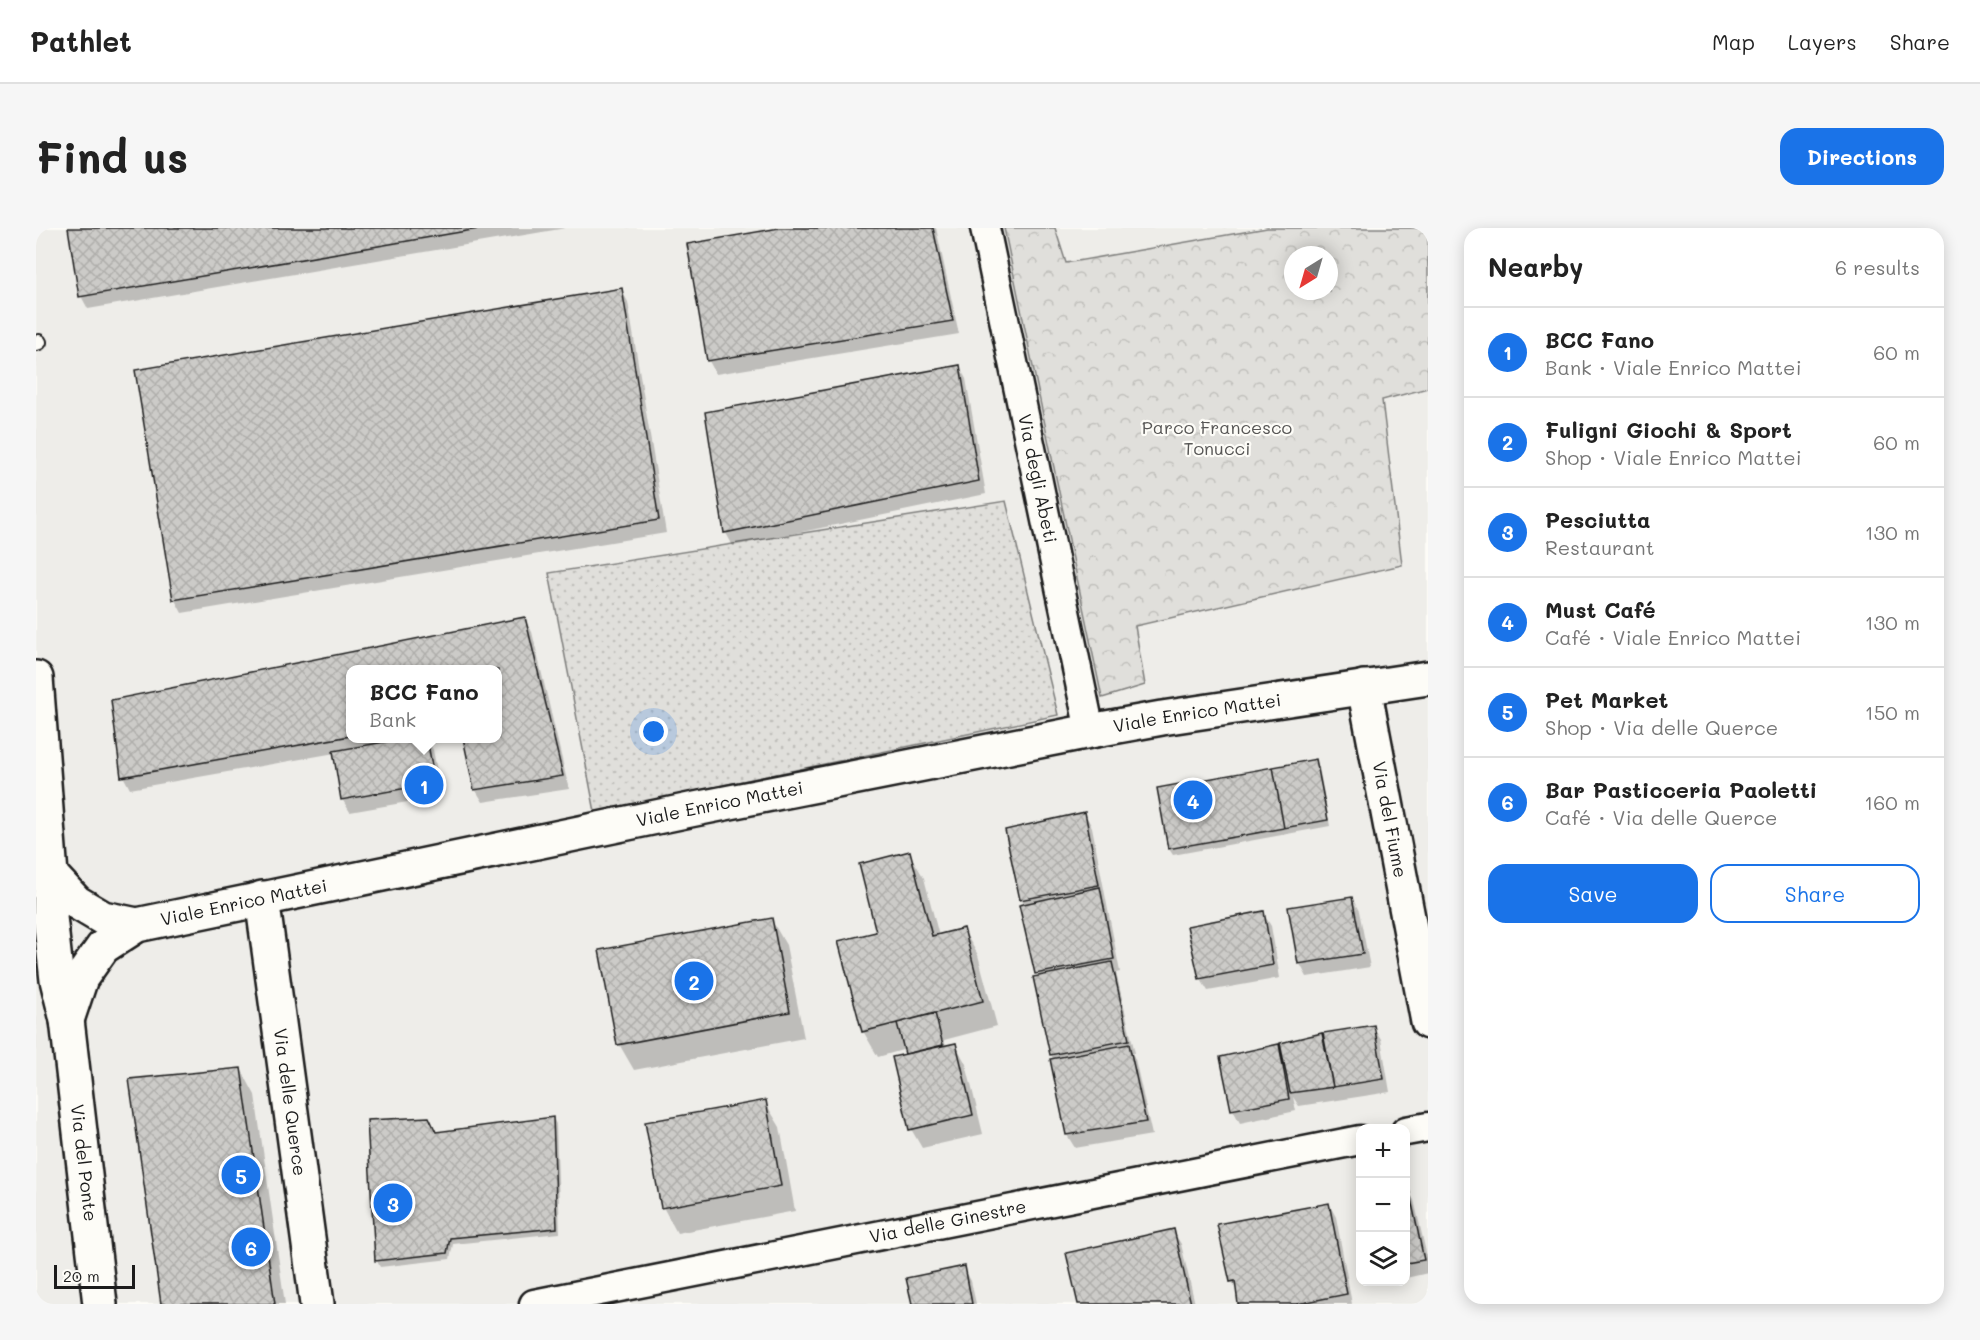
<!DOCTYPE html>
<html lang="en">
<head>
<meta charset="utf-8">
<style>
  :root { --surface:#fff; --page:#f6f6f6; --text:#222; --muted:#767676; --line:#e0e0e0; --accent:#1a73e8 }
  body { margin:0; font-family:Mali,sans-serif; background:var(--page); color:var(--text) }
  .controls { position:absolute; right:18px; bottom:18px; display:grid; overflow:hidden; border-radius:12px; box-shadow:0 3px 15px #0003 }
  .controls button { width:54px; height:54px; display:grid; place-items:center; padding:0; border:0; border-bottom:2px solid var(--line); background:var(--surface); color:var(--text); font:30px sans-serif }
  .compass { position:absolute; left:1248px; top:18px; width:54px; height:54px; border-radius:50%; background:var(--surface); box-shadow:0 3px 15px #0003; rotate:217deg }
  .scale { position:absolute; left:18px; bottom:15px; width:81px; box-sizing:border-box; padding-left:6px; border:3px solid #1c1c1c; border-top:0; font-size:16px; line-height:21px; white-space:nowrap; color:#1c1c1c; -webkit-text-stroke:4px #fdfcf7; paint-order:stroke }
  .you { position:absolute; left:618px; top:504px; width:21px; height:21px; margin:-15px; border:4px solid #fff; border-radius:50%; background:#1a73e8; box-shadow:0 0 0 9px #1a73e833 }
  .badge { display:grid; place-items:center; width:39px; height:39px; border-radius:50%; background:var(--accent); color:#fff; font-size:20px; font-weight:700 }
  .pin { position:absolute; translate:-50% -50%; border:3px solid #fff; box-shadow:0 2px 6px #0006 }
  .popup { position:absolute; left:310px; top:437px; width:156px; height:78px; box-sizing:border-box; display:grid; place-content:center; border-radius:12px; background:var(--surface); filter:drop-shadow(0 2px 4px #0005); font-size:20px; white-space:nowrap; color:var(--muted) }
  .popup b { font-size:22px; color:var(--text) }
  .popup::after { content:''; position:absolute; left:50%; top:100%; margin-left:-12px; border:12px solid transparent; border-top-color:var(--surface) }
  .list { margin:0; padding:0; list-style:none }
  h2 { display:flex; justify-content:space-between; align-items:center; height:78px; margin:0; padding:0 24px; font-size:26px }
  h2 small { font-size:20px; font-weight:400; color:var(--muted) }
  .list li { display:grid; grid-template-columns:39px 1fr auto; gap:18px; align-items:center; box-sizing:border-box; height:90px; padding:0 24px; border-top:2px solid var(--line) }
  .list b { display:block; font-size:22px; white-space:nowrap }
  .list p { margin:0; font-size:20px; white-space:nowrap; color:var(--muted) }
  .list em { font-size:20px; font-style:normal; color:var(--muted) }
  .actions { display:flex; gap:12px; padding:18px 24px }
  .actions a { flex:1; padding:14px 0; border:2px solid var(--accent); border-radius:18px; text-align:center; font-size:21px; color:var(--accent) }
  .actions .main { background:var(--accent); color:#fff }
  .icon { flex:none; width:33px; height:33px; fill:none; stroke:currentColor; stroke-width:2; stroke-linecap:round; stroke-linejoin:round }
  .map { position:relative; flex:none; width:1392px; height:1076px; overflow:hidden; border-radius:18px }
  header { display:flex; align-items:center; gap:36px; box-sizing:border-box; height:84px; padding:0 30px; background:var(--surface); border-bottom:2px solid var(--line) }
  header strong { font-size:28px }
  nav { display:flex; gap:33px; margin-inline-start:auto; font-size:21px }
  .intro { display:flex; align-items:center; justify-content:space-between; box-sizing:border-box; height:144px; padding:0 36px }
  h1 { margin:0; font-size:42px }
  .button { padding:15px 27px; border-radius:18px; background:var(--accent); color:#fff; font-size:21px; font-weight:700 }
  main { display:flex; gap:36px; padding:0 36px }
  aside { flex:1; background:var(--surface); border-radius:18px; box-shadow:0 3px 15px #0003 }
  .map>svg:first-child { display:block }
  .built { fill:#eeede9; fill-rule:evenodd }
  .forest { fill:url(#forest-crowns); stroke:#7e7e7c; stroke-width:1.5; fill-rule:evenodd }
  .garden { fill:url(#garden-dots); stroke:#7e7e7c; stroke-width:1.5 }
  .shadow { fill:#0003 }
  .building { fill:url(#building-cross-hatch); stroke:#1c1c1c; stroke-width:1.5 }
  .lines { fill:none; stroke-linecap:round; stroke-linejoin:round }
  .service-casing { stroke:#1c1c1c; stroke-width:18 }
  .minor-casing { stroke:#1c1c1c; stroke-width:33 }
  .tertiary-casing { stroke:#1c1c1c; stroke-width:38 }
  .service { stroke:#fdfcf7; stroke-width:14 }
  .minor { stroke:#fdfcf7; stroke-width:28 }
  .tertiary { stroke:#fdfcf7; stroke-width:33 }
  .labels { text-anchor:middle; stroke-width:4.5; stroke-linejoin:round; paint-order:stroke }
  .park-label { font-size:18px; fill:#575655; stroke:#fdfcf7 }
  .street-label { font-size:18px; fill:#1c1c1c; stroke:#fdfcf7 }
</style>
</head>
<body>
<header>
<strong>Pathlet</strong>
<nav><a>Map</a><a>Layers</a><a>Share</a></nav>
</header>
<div class="intro"><h1>Find us</h1><a class="button">Directions</a></div>
<main>
<div class="map">
<svg width="1392" height="1076" viewBox="0 0 1392 1076">
  <defs>
    <pattern id="forest-crowns" width="20" height="18" patternUnits="userSpaceOnUse" patternTransform="scale(1.5)"><rect width="20" height="18" fill="#e0dfdb"/><path d="M2 6a3 3 0 1 1 6 0M12 15a3 3 0 1 1 6 0" fill="none" stroke="#c0bfbb"/></pattern>
    <pattern id="garden-dots" width="8" height="8" patternUnits="userSpaceOnUse" patternTransform="scale(1.5)"><rect width="8" height="8" fill="#e0dfdb"/><path d="M2 2h.1M6 6h.1" fill="none" stroke="#c0bfbb" stroke-width="1.8" stroke-linecap="round"/></pattern>
    <pattern id="building-cross-hatch" width="8" height="8" patternUnits="userSpaceOnUse" patternTransform="scale(1.5)"><rect width="8" height="8" fill="#cccbc8"/><path d="M0 0l8 8M0 8l8-8" fill="none" stroke="#afaeab"/></pattern>
  </defs>
  <rect width="100%" height="100%" fill="#fdfcf7"/>
  <filter id="ink" filterUnits="userSpaceOnUse"><feTurbulence type="fractalNoise" baseFrequency=".0167" numOctaves="2"/><feDisplacementMap in="SourceGraphic" scale="12" xChannelSelector="R" yChannelSelector="G"/><feConvolveMatrix kernelMatrix="1 2 1 2 8 2 1 2 1" color-interpolation-filters="sRGB"/></filter>
  <g filter="url(#ink)">
    <path class="built" d="M0,0H1392V1076H0ZM1257,27H1293V63H1257ZM314,442H462V510H314ZM1324,900H1370V1054H1324Z"/>
    <path class="forest" d="M968,0H1019L1030,35L1231,0H1392V160L1346,172L1366,337L1099,398L1109,457L1066,470ZM1257,27H1293V63H1257Z"/>
    <path class="garden" d="M970,273L1022,487L559,584L513,345Z"/>
    <path class="shadow" d="M33,0H530L52,81L45,68Z
      M751,0H900L923,106L680,146L673,133Z
      M585,61L592,74L630,305L146,385L139,372L101,144Z
      M923,138L930,151L950,266L697,318L690,305L671,185Z
      M488,391L496,404L533,561L447,574L439,561L462,510V442H314V510H391L397,522L406,568L314,584L306,571L299,525L94,561L87,548L77,474Z
      M1280,533L1283,539L1294,598L1137,627L1133,621Z
      M1049,586L1056,599L1084,744L1080,745L1099,825H1096L1099,831L1116,907L1039,920L1031,907L1018,832L1015,827L999,750H1003L985,678L989,677L985,671Z
      M873,625L888,650L903,708L927,701L942,727L961,798L908,812L910,818L919,816L930,836L947,906L886,920L875,901L870,821L842,829L827,803L842,705Z
      M1316,670L1323,683L1334,739L1271,749L1264,736Z
      M1227,685L1235,698L1244,750L1172,763L1164,750Z
      M735,691L750,717L768,810L598,842L583,816Z
      M1337,798L1345,811L1354,864L1263,878L1257,869L1260,883L1204,895L1197,882L1186,830L1289,806Z
      M205,841L219,867L249,1076H127Z
      M729,874L744,899L759,983L641,1005L627,979Z
      M517,890L520,896L524,1005L417,1016L414,1031L344,1039L341,1033L333,893L400,906Z
      M1370,959L1378,972L1392,1033V1045L1370,1050Z
      M1293,976L1300,989L1316,1076H1204L1202,1065L1196,1054L1183,997Z
      M1137,1003L1145,1016L1159,1076H1044Z
      M928,1040L935,1053L940,1076H877Z"/>
    <path class="building" d="M32,0H448L43,69Z
      M743,0H897L917,93L671,133L651,16Z
      M586,60L623,292L137,372L99,142Z
      M924,137L943,253L688,305L669,184Z
      M489,389L527,548L438,562L427,510H462V442H314V508L85,549L75,472Z
      M371,510H391L399,555L305,572L297,523Z
      M1280,531L1292,592L1248,600L1237,539Z
      M1237,539L1248,600L1132,621L1121,560Z
      M1049,584L1063,657L984,672L969,602Z
      M874,623L896,708L928,700L947,773L826,804L802,713L840,704L823,636Z
      M1064,659L1078,731L999,746L983,677Z
      M1316,669L1327,726L1262,736L1252,679Z
      M1228,683L1237,737L1163,751L1151,698Z
      M736,690L754,784L581,817L563,722Z
      M1076,734L1093,812L1014,827L997,749Z
      M899,785L907,817L869,826L861,795Z
      M1338,797L1348,851L1297,859L1287,805Z
      M1286,805L1297,859L1254,865L1244,815Z
      M920,815L937,887L873,902L856,829Z
      M1093,816L1110,894L1030,907L1014,831Z
      M1243,816L1253,871L1195,882L1184,829Z
      M205,840L239,1076H125L93,851Z
      M730,872L745,958L625,980L609,894Z
      M393,889L400,904L517,889L521,1000L414,1010L411,1025L339,1033L331,892Z
      M1372,957L1388,1032L1370,1035V958Z
      M1293,975L1311,1066L1261,1076H1202L1199,1053L1194,1054L1181,996Z
      M1138,1001L1155,1076H1042L1030,1025Z
      M929,1038L936,1076H876L870,1050Z"/>
    <g class="lines">
      <defs>
        <path id="service" d="M0,115L3,114"/>
        <g id="minor">
          <path id="s1" d="M949,0L1054,503"/>
          <path d="M1370,903L1392,899"/>
          <path id="s2" d="M498,1076L1324,912"/>
        </g>
        <g id="tertiary">
          <path id="s3" d="M0,450L15,647L14,689L21,752L31,792L64,1076"/>
          <path id="s4" d="M1328,459L1392,794"/>
          <path d="M15,647L40,674L67,690L101,697"/>
          <path id="s5" d="M226,670L281,1076"/>
          <path id="s6" d="M31,792L45,750L67,719L101,697L654,582L1054,503L1126,490L1392,450"/>
        </g>
      </defs>
      <use href="#service" class="service-casing"/>
      <use href="#minor" class="minor-casing"/>
      <use href="#tertiary" class="tertiary-casing"/>
      <use href="#service" class="service"/>
      <use href="#minor" class="minor"/>
      <use href="#tertiary" class="tertiary"/>
    </g>
  </g>
  <g class="labels">
    <g class="park-label">
      <text x="1181" y="206">Parco Francesco<tspan x="1181" dy="21">Tonucci</tspan></text>
    </g>
    <g class="street-label">
      <text dy="6" stroke="none"><textPath href="#s1" startOffset="256">Via degli Abeti</textPath></text>
      <text dy="6" stroke="none"><textPath href="#s6" startOffset="1204">Viale Enrico Mattei</textPath></text>
      <text dy="6" stroke="none"><textPath href="#s6" startOffset="718">Viale Enrico Mattei</textPath></text>
      <text dy="6" stroke="none"><textPath href="#s4" startOffset="135">Via del Fiume</textPath></text>
      <text dy="6" stroke="none"><textPath href="#s6" startOffset="232">Viale Enrico Mattei</textPath></text>
      <text dy="6" stroke="none"><textPath href="#s5" startOffset="206">Via delle Querce</textPath></text>
      <text dy="6" stroke="none"><textPath href="#s3" startOffset="488">Via del Ponte</textPath></text>
      <text dy="6" stroke="none"><textPath href="#s2" startOffset="422">Via delle Ginestre</textPath></text>
    </g>
  </g>
</svg>
<div class="controls">
<button>+</button>
<button>−</button>
<button><svg class="icon" aria-label="layers" viewBox="0 0 24 24"><path d="M12 4l9 5-9 5-9-5zM3 14l9 5 9-5"/></svg></button>
</div>
<svg class="compass" viewBox="-18 -18 36 36"><path d="M0-13l5 13h-10z" fill="#e53935"/><path d="M0 13l5-13h-10z" fill="#767676"/></svg>
<div class="scale">20 m</div>
<div class="you"></div>
<div class="pin badge" style="left:388px;top:557px">1</div>
<div class="popup"><b>BCC Fano</b>Bank</div>
<div class="pin badge" style="left:658px;top:753px">2</div>
<div class="pin badge" style="left:357px;top:975px">3</div>
<div class="pin badge" style="left:1157px;top:572px">4</div>
<div class="pin badge" style="left:205px;top:947px">5</div>
<div class="pin badge" style="left:215px;top:1019px">6</div>
</div>
<aside>
<h2>Nearby<small>6 results</small></h2>
<ul class="list">
<li><span class="badge">1</span><div><b>BCC Fano</b><p>Bank · Viale Enrico Mattei</p></div><em>60 m</em></li>
<li><span class="badge">2</span><div><b>Fuligni Giochi &amp; Sport</b><p>Shop · Viale Enrico Mattei</p></div><em>60 m</em></li>
<li><span class="badge">3</span><div><b>Pesciutta</b><p>Restaurant</p></div><em>130 m</em></li>
<li><span class="badge">4</span><div><b>Must Café</b><p>Café · Viale Enrico Mattei</p></div><em>130 m</em></li>
<li><span class="badge">5</span><div><b>Pet Market</b><p>Shop · Via delle Querce</p></div><em>150 m</em></li>
<li><span class="badge">6</span><div><b>Bar Pasticceria Paoletti</b><p>Café · Via delle Querce</p></div><em>160 m</em></li>
</ul>
<div class="actions"><a class="main">Save</a><a>Share</a></div>
</aside>
</main>
</body>
</html>
